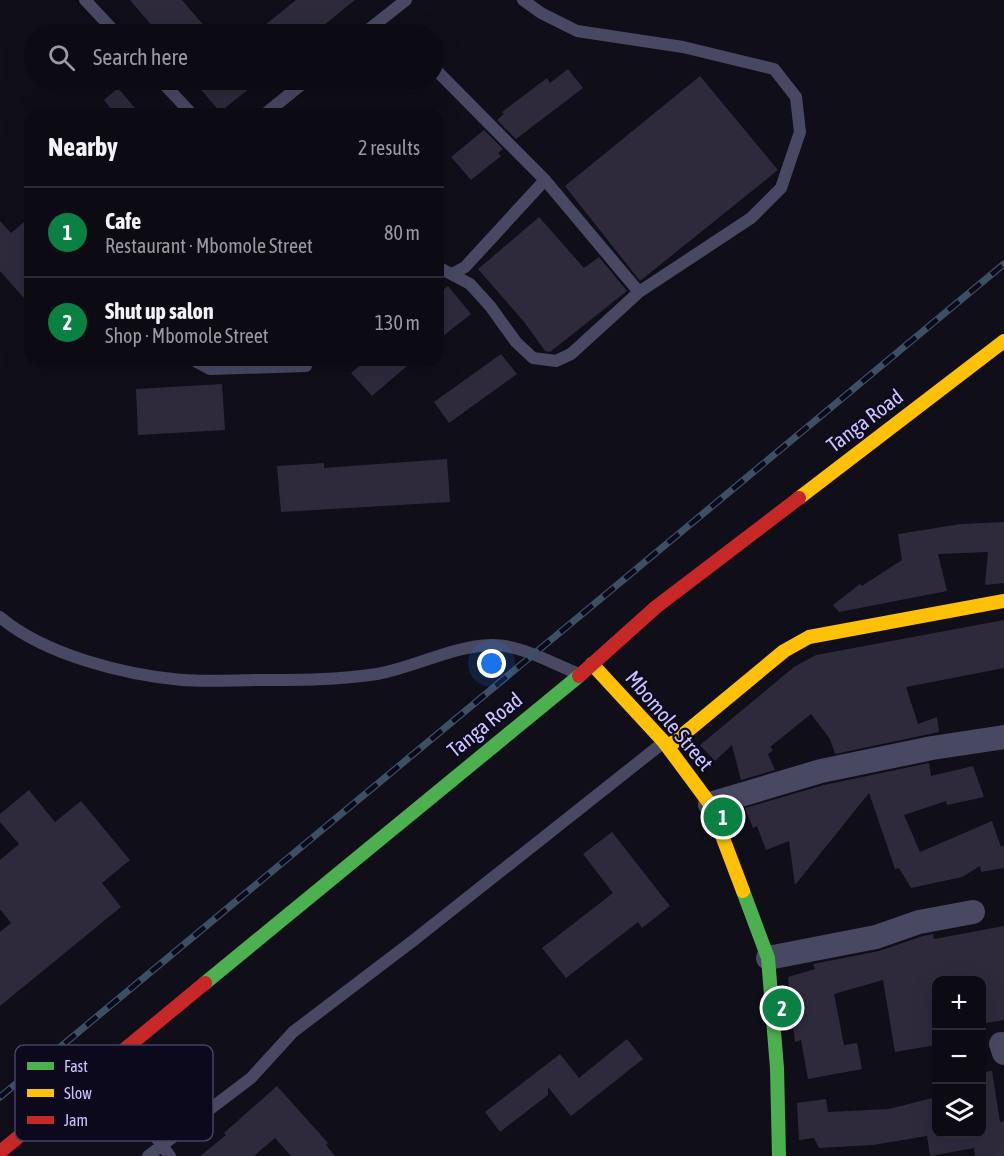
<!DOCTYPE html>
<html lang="en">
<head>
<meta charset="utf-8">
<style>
  :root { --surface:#0c0a12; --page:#15131b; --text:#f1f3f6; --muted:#9a9a9f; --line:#2c2b32; --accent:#0b8043 }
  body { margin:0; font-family:"Asap Condensed",sans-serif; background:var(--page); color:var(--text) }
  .controls { position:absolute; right:18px; bottom:18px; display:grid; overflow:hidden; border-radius:12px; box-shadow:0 6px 24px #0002 }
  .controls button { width:54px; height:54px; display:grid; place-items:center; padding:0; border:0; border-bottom:2px solid var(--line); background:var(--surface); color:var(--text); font:30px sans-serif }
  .you { position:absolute; left:492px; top:664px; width:21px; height:21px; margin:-15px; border:4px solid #fff; border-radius:50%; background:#1a73e8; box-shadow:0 0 0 9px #1a73e833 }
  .badge { display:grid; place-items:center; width:39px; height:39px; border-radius:50%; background:var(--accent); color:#fff; font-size:20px; font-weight:700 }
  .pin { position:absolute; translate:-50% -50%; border:3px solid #fff; box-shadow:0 2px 6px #0006 }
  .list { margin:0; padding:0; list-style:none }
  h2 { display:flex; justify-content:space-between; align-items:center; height:78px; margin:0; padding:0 24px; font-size:26px }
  h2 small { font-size:20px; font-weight:400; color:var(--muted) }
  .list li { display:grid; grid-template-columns:39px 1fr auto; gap:18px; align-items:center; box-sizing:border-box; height:90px; padding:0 24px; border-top:2px solid var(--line) }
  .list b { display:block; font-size:22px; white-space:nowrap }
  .list p { margin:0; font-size:20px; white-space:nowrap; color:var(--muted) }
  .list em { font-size:20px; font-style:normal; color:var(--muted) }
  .icon { flex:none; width:33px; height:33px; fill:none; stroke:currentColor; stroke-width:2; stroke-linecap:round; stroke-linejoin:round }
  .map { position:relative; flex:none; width:1004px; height:1156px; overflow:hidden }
  .search { position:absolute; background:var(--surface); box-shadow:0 6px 24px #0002; left:24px; top:24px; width:420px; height:66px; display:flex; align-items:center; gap:15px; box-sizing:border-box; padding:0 21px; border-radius:33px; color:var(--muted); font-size:22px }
  .panel { position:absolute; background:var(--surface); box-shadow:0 6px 24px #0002; left:24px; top:108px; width:420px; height:258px; border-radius:18px }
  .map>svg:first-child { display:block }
  .building { fill:#2e2a3c }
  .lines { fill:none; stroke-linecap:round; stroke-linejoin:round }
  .lane { stroke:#494863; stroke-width:12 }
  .street { stroke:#494863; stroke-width:24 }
  .fast { stroke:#4caf50; stroke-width:14 }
  .slow { stroke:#ffc107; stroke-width:14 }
  .jam { stroke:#c62828; stroke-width:14 }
  .rail-casing { stroke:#3b5063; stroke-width:7 }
  .rail { stroke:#0c091d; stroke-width:4.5; stroke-dasharray:14; stroke-linecap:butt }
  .labels { text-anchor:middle; stroke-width:4.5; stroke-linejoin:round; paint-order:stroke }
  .street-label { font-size:21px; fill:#ccc5ff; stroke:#0c091d }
  .key { fill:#0c091d; stroke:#464161; stroke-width:1.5 }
  .key-label { font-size:16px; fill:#ccc5ff }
</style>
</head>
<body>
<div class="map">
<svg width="1004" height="1156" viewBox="0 0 1004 1156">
  <rect width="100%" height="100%" fill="#100e18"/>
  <path class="building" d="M130,0H182L211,34H159Z
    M296,0H355L313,34H254Z
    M568,69L583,88L516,139L497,120L504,114L502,112L547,78L550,83Z
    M700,76L778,170L640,281L565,186Z
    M193,80H260L220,112Z
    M118,88L140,114H115L104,100Z
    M484,130L503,149L498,153L501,156L471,180L451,157Z
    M30,217V305L0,271V221L11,233Z
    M539,217L584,268L599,257L627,291L550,352L545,351L525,323L478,269Z
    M448,286L471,314L438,340V294Z
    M501,354L517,374L449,423L434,402Z
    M366,360H414L372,396L351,373Z
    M222,384L225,430L138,435L136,389Z
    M447,459L450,502L281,512L277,466L324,463V468Z
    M1004,522V583L985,585L988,552L938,554L947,591L839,612L833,605L860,584L862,586L902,560L898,534L961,524Z
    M1004,620V668L906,687L918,724L937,717L939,732L835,754L830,739L811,714L770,747L773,750L768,754L775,770L741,780L732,745L715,761L700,745L794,667L816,655Z
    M929,763L931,776L973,766L984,797L947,805L946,801L904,815L920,852L992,821L1001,847L1004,846V868L981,872L980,866L962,877L911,888L899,868L895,869L869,793L795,885L789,841L766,850L757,826L753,828L745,808L824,785Z
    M29,790L55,822L81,801L130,860L102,883L121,907L0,1006V932L11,923L0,909V860L19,844L0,822V814Z
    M612,832L670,906L642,928L638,922L566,978L542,948L613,893L583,854Z
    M1004,926V1020L981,1024V981H936V991L933,992L936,1045L895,1052L883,980L834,994L844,1045L857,1043L862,1069L808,1079L801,1040L795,1042L788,977L815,969L813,964L879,951L923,936L933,934L934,939Z
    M627,1039L643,1059L571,1116L548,1087V1095L500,1132L485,1112L560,1054L579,1078Z
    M992,1071L1000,1122L1004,1121V1156H975L974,1148L930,1156L927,1136L873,1145L819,1148L814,1138L799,1140L797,1103L826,1099L828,1112L889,1109L936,1097V1134H981V1072Z
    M277,1086L328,1143L326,1145L335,1156H291L275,1138L254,1156H200L226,1135L224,1133Z"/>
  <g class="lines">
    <path class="lane" d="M85,0L117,34
      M363,34L406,0
      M434,68L545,180L639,292
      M160,80L192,114
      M265,114L307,80
      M438,267L470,284L490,306L516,342L533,358L556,361L571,354L639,292L751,218L781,188L800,132L796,97L774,69L683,47L577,31L541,13L523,0
      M454,273L465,267L545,180
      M193,360L210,369L306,366
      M0,617C45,655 125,675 182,680C208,682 234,680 259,680C299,680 338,680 377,674C415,667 453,646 491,645C519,644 551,663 577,673
      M104,1068L170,1156
      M148,1156L251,1078L293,1032L414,940L664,742"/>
    <path class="street" d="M710,804L821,771L932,748L1004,737
      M768,958L876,937L919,922L973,912
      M1001,1044L1004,1053"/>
    <path class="fast" d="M743,891L768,958L777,1068L779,1156
      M205,983L579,676"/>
    <path class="slow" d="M799,498L1004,341
      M592,664L664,742L710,804L743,891
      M668,747L784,651L809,637L1004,601"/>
    <path class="jam" d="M579,676L656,607L799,498
      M0,1152L205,983"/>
    <defs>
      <path id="rail" d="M0,1097L1004,264"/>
    </defs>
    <use href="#rail" class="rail-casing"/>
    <use href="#rail" class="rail"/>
  </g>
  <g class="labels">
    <g class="street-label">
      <text transform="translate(865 421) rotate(-37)" y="7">Tanga Road</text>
      <text transform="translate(669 721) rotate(50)" y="7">Mbomole Street</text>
      <text transform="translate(485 725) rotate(-39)" y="7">Tanga Road</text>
    </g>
  </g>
  <rect x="15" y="1045" width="198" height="96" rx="9" class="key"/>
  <rect x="27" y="1062" width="27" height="8" fill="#4caf50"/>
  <rect x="27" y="1089" width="27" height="8" fill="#ffc107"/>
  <rect x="27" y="1116" width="27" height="8" fill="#c62828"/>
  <g class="key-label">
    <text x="64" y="1072">Fast</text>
    <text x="64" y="1099">Slow</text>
    <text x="64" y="1126">Jam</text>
  </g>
</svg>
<div class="controls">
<button>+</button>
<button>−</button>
<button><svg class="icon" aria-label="layers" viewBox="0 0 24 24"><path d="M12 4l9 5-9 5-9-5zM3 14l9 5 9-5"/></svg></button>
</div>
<div class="you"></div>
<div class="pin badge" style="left:723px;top:817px">1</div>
<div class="pin badge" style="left:782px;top:1008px">2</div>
<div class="search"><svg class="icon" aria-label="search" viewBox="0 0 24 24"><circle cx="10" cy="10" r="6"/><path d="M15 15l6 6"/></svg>Search here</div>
<section class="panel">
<h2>Nearby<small>2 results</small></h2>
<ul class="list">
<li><span class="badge">1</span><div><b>Cafe</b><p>Restaurant · Mbomole Street</p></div><em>80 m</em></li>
<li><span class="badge">2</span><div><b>Shut up salon</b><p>Shop · Mbomole Street</p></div><em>130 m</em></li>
</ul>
</section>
</div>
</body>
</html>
